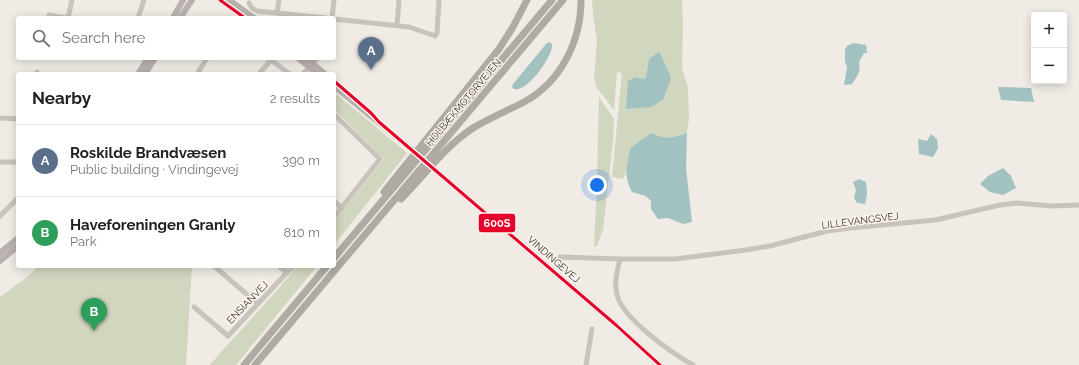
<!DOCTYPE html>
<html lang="en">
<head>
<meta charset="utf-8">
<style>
  :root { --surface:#fff; --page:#f2f2f2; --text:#202124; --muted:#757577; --line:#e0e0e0; --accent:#111827 }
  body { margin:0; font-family:Raleway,sans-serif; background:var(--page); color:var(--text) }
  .controls { position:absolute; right:12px; top:12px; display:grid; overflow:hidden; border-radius:4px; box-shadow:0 2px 10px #0003 }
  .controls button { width:36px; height:36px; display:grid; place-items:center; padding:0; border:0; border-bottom:1px solid var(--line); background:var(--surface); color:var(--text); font:20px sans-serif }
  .you { position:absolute; left:597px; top:185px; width:14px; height:14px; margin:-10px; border:3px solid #fff; border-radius:50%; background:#1a73e8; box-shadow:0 0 0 6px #1a73e833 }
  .badge { display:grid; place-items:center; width:26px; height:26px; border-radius:50%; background:var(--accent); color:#fff; font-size:13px; font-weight:700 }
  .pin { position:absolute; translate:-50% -33px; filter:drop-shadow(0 1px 2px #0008) }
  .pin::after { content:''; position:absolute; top:21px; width:14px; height:12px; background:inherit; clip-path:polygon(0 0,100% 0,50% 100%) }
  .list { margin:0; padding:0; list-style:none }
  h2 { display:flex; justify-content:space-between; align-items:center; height:52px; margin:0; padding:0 16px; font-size:17px }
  h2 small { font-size:13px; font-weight:400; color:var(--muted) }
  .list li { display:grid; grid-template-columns:26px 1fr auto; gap:12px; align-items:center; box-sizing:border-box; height:72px; padding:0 16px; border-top:1px solid var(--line) }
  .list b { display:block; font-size:15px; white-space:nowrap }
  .list p { margin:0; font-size:13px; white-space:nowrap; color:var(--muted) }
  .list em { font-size:13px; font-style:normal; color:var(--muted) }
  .icon { flex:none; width:22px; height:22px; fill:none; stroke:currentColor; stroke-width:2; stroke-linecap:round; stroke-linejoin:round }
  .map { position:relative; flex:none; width:1079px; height:365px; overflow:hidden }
  .search { position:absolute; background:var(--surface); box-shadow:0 2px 10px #0003; left:16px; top:16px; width:320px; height:44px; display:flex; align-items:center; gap:10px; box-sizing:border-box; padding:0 14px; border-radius:4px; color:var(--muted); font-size:15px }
  .panel { position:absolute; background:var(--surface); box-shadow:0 2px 10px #0003; left:16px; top:72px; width:320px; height:196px; border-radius:4px }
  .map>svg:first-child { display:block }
  .green { fill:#d1d6bf }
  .water { fill:#a1c2c1 }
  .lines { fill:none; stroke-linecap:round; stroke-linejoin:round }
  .minor { stroke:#c9c3be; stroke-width:5 }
  .major { stroke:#b8b1ad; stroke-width:6 }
  .highway { stroke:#afaaa4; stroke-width:7 }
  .major-bridge { stroke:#b8b1ad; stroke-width:6 }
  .bus-1-casing { stroke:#fbf5ee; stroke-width:6 }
  .bus-1 { stroke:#e4002b; stroke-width:3 }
  .labels { text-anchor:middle; stroke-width:3; stroke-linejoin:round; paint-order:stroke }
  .street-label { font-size:10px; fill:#3b302b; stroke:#fbf5ee }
  .line-badge { stroke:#fbf5ee; stroke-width:1.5 }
  .badge-label { font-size:11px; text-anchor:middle; font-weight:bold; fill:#fff }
</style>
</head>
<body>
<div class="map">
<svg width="1079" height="365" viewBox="0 0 1079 365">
  <rect width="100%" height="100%" fill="#f0ebe5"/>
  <path class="green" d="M592,0H682L683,25L682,68L688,88L689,118L687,133C672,138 666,140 651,133L630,148L626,172L623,179L612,177L622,73L617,72L614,110L597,88L594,79L597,41L593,14Z
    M334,92L407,153L334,245V221L384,159L334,109Z
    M599,97L614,119L613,141L603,230L597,246L594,247L597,180Z
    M39,266H192L186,365H0V297L23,280Z
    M297,266H317L236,365H210C239,331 270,300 297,266Z"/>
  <path class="water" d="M549,42L552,44C554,55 527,93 514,89L512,87L513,84L546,44Z
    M853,43L866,45L867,53H864L859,62C861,72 857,76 852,84L844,85L847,68L845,61V50L847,46Z
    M659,52L663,59L671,78L663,100L651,107L626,109L628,81L635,77L642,79L646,78L649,59Z
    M998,87L1031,88L1034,102L1001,100Z
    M651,133C666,140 672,138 687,133L686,168L692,222L683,224L668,218L658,219L651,209V201L646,196L632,192C623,174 627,167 630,148Z
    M931,134L937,139L938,148L933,157L919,154L918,139L927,141Z
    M1003,168L1011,176L1016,188L1003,195L990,192L980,184L988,176Z
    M859,179L866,182L867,194L865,204L857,203L854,198L856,190L853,182Z"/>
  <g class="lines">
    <path class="minor" d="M249,3L252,8L257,11L326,18
      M277,13L279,0
      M49,18V15L66,18
      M68,18L72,0
      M138,18L144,0
      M332,18L334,0
      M334,19L409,27L435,36L437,33L439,0
      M397,25L399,0
      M268,58L290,74
      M36,74L37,72
      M197,74L207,58
      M259,74L271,60
      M303,74L318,58
      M334,114L380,159L334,217
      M0,118L18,119
      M0,162H18
      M334,201L342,208
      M0,216L18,198
      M560,257L620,259
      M214,266L258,304
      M279,266L287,273
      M194,307L228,336L293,266
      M586,365L592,329
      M693,365C672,353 623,319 617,295C614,283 617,271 620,259H675L746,250L770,246L827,231L851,228L935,220L1000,205L1017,203L1052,206L1079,205"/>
    <path class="major" d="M220,0L245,18
      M229,0L254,18
      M173,18L183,0
      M180,18L192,0
      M298,58L318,74
      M306,58L325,74
      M138,74L148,58
      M145,74L155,58
      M334,86L411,149
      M435,170L616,325L660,365
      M0,253L18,238
      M0,261L18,246"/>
    <path class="highway" d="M384,192L499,49L513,27L527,0
      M401,199C425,175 444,147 473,128C489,118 507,111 524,102C561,82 581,41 581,0
      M334,258L552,0
      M244,365L327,266
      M255,365L563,0"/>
    <path class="major-bridge" d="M411,149L435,170"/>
    <defs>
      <path id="bus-1" d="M220,0L245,18
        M334,81L371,113L379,122L616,325L660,365"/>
    </defs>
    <use href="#bus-1" class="bus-1-casing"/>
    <use href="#bus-1" class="bus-1"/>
  </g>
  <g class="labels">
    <g class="street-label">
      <text transform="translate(463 102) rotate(-50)" y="4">HOLBÆKMOTORVEJEN</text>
      <text transform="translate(860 220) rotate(-7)" y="4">LILLEVANGSVEJ</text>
      <text transform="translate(554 259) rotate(41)" y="4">VINDINGEVEJ</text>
      <text transform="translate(247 302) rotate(-46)" y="4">ENSIANVEJ</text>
    </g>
  </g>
  <rect class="line-badge" x="478" y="213" width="38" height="20" rx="4" fill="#e4002b"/>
  <g class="badge-label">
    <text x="497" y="227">600S</text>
  </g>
</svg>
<div class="controls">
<button>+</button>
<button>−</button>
</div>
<div class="you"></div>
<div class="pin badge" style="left:371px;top:70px;background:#5c6f8a">A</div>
<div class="pin badge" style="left:94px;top:331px;background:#2e9e5b">B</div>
<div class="search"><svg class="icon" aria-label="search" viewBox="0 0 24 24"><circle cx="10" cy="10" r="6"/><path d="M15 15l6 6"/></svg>Search here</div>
<section class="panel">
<h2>Nearby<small>2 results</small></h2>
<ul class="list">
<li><span class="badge" style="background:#5c6f8a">A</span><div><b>Roskilde Brandvæsen</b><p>Public building · Vindingevej</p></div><em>390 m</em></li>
<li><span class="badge" style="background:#2e9e5b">B</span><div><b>Haveforeningen Granly</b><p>Park</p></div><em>810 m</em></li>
</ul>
</section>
</div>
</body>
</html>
